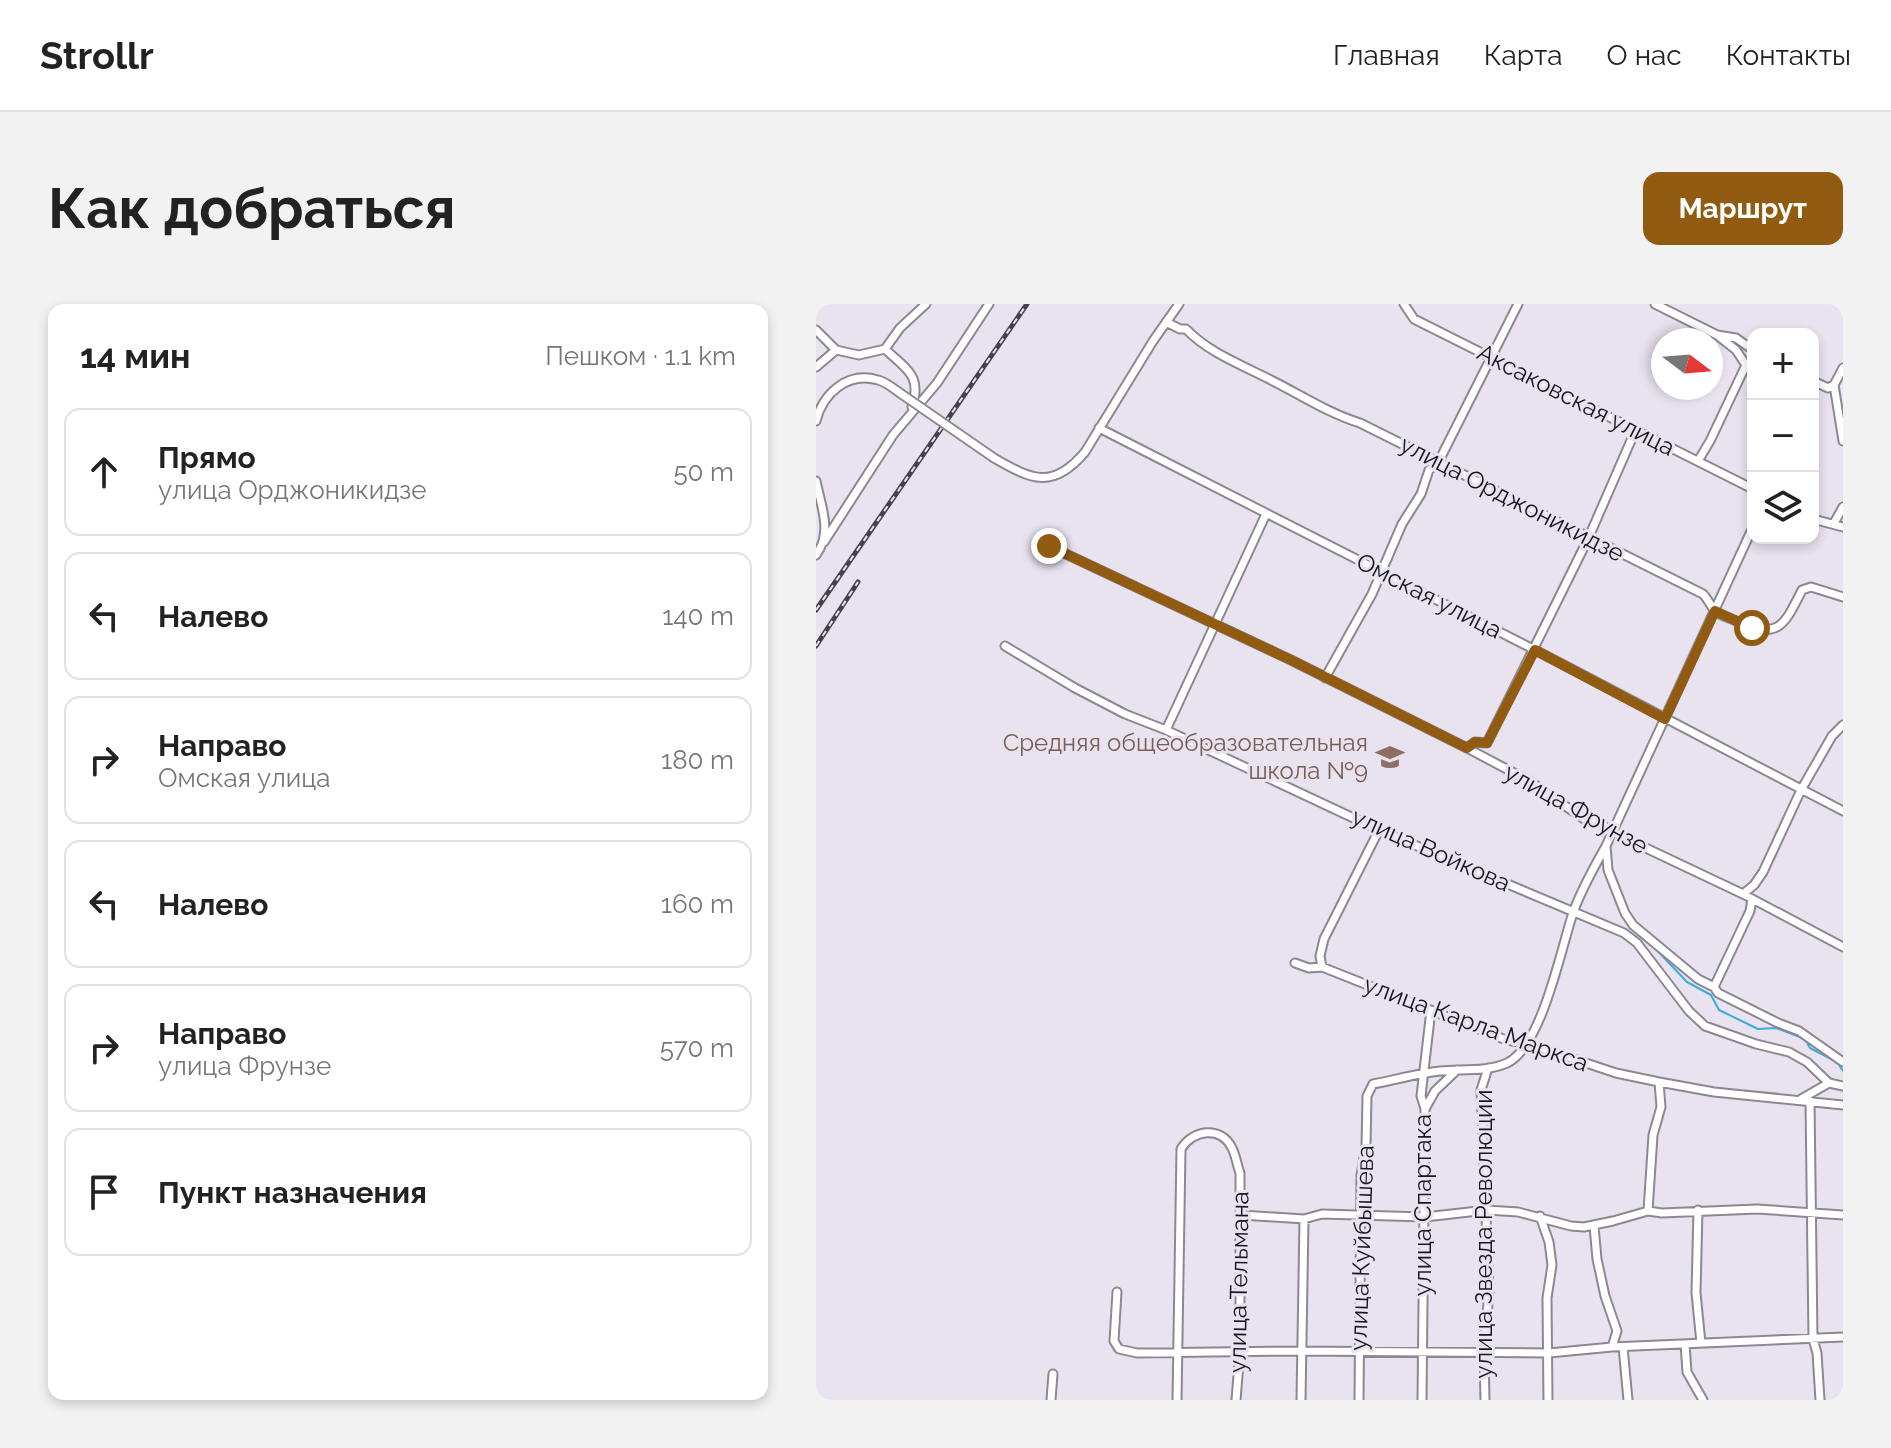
<!DOCTYPE html>
<html lang="ru">
<head>
<meta charset="utf-8">
<style>
  :root { --surface:#fff; --page:#f2f2f2; --text:#222; --muted:#767676; --line:#e0e0e0; --accent:#925b12 }
  body { margin:0; font-family:Raleway,sans-serif; background:var(--page); color:var(--text) }
  .controls { position:absolute; right:24px; top:24px; display:grid; overflow:hidden; border-radius:16px; box-shadow:0 4px 12px #0003 }
  .controls button { width:72px; height:72px; display:grid; place-items:center; padding:0; border:0; border-bottom:2px solid var(--line); background:var(--surface); color:var(--text); font:40px sans-serif }
  .compass { position:absolute; left:835px; top:24px; width:72px; height:72px; border-radius:50%; background:var(--surface); box-shadow:0 4px 12px #0003; rotate:106deg }
  .stop { position:absolute; width:24px; height:24px; margin:-18px; border:6px solid #925b12; border-radius:50%; background:#fff }
  .stop.end { background:#925b12; border-color:#fff; box-shadow:0 2px 8px #0008 }
  .list { margin:0; padding:0; list-style:none }
  h2 { display:flex; justify-content:space-between; align-items:center; height:104px; margin:0; padding:0 32px; font-size:34px }
  h2 small { font-size:26px; font-weight:400; color:var(--muted) }
  .list li { display:grid; grid-template-columns:52px 1fr auto; gap:24px; align-items:center; box-sizing:border-box; height:128px; margin:0 16px 16px; padding:0 16px; border:2px solid var(--line); border-radius:16px }
  .list b { display:block; font-size:30px; white-space:nowrap }
  .list p { margin:0; font-size:26px; white-space:nowrap; color:var(--muted) }
  .list em { font-size:26px; font-style:normal; color:var(--muted) }
  .icon { flex:none; width:44px; height:44px; fill:none; stroke:currentColor; stroke-width:2; stroke-linecap:round; stroke-linejoin:round }
  .map { position:relative; flex:none; width:1027px; height:1096px; overflow:hidden; border-radius:16px }
  header { display:flex; align-items:center; gap:48px; box-sizing:border-box; height:112px; padding:0 40px; background:var(--surface); border-bottom:2px solid var(--line) }
  header strong { font-size:38px }
  nav { display:flex; gap:44px; margin-inline-start:auto; font-size:28px }
  .intro { display:flex; align-items:center; justify-content:space-between; box-sizing:border-box; height:192px; padding:0 48px }
  h1 { margin:0; font-size:56px }
  .button { padding:20px 36px; border-radius:16px; background:var(--accent); color:#fff; font-size:28px; font-weight:700 }
  main { display:flex; gap:48px; padding:0 48px }
  aside { flex:1; background:var(--surface); border-radius:16px; box-shadow:0 4px 12px #0003 }
  .map>svg:first-child { display:block }
  .lines { fill:none; stroke-linecap:round; stroke-linejoin:round }
  .stream { stroke:#38add9; stroke-width:2 }
  .minor-casing { stroke:#8d8793; stroke-width:11 }
  .minor { stroke:#fff; stroke-width:7 }
  .rail-casing { stroke:#454248; stroke-width:5 }
  .rail { stroke:#e9e3f0; stroke-width:2; stroke-dasharray:6; stroke-linecap:butt }
  .minor-bridge-casing { stroke:#8d8793; stroke-width:11; stroke-linecap:butt }
  .minor-bridge { stroke:#fff; stroke-width:7 }
  .route { stroke:#925b12; stroke-width:10 }
  .labels { text-anchor:middle; stroke-width:6; stroke-linejoin:round; paint-order:stroke }
  .street-label { font-size:24px; fill:#18161a; stroke:#e9e3f0 }
  .education-label { font-size:24px; fill:#785e54; stroke:#e9e3f0; text-anchor:end }
</style>
</head>
<body>
<header>
<strong>Strollr</strong>
<nav><a>Главная</a><a>Карта</a><a>О нас</a><a>Контакты</a></nav>
</header>
<div class="intro"><h1>Как добраться</h1><a class="button">Маршрут</a></div>
<main>
<aside>
<h2>14 мин<small>Пешком · 1.1 km</small></h2>
<ul class="list">
<li><svg class="icon" aria-label="ahead" viewBox="0 0 24 24"><path d="M12 20V5M6 11l6-6 6 6"/></svg><div><b>Прямо</b><p>улица Орджоникидзе</p></div><em>50 m</em></li>
<li><svg class="icon" aria-label="left" viewBox="0 0 24 24"><path d="M17 20v-9H6M10 6l-5 5 5 5"/></svg><div><b>Налево</b></div><em>140 m</em></li>
<li><svg class="icon" aria-label="right" viewBox="0 0 24 24"><path d="M7 20v-9h11M14 6l5 5-5 5"/></svg><div><b>Направо</b><p>Омская улица</p></div><em>180 m</em></li>
<li><svg class="icon" aria-label="left" viewBox="0 0 24 24"><path d="M17 20v-9H6M10 6l-5 5 5 5"/></svg><div><b>Налево</b></div><em>160 m</em></li>
<li><svg class="icon" aria-label="right" viewBox="0 0 24 24"><path d="M7 20v-9h11M14 6l5 5-5 5"/></svg><div><b>Направо</b><p>улица Фрунзе</p></div><em>570 m</em></li>
<li><svg class="icon" aria-label="arrive" viewBox="0 0 24 24"><path d="M6 21V4h12l-3 4 3 4H6"/></svg><div><b>Пункт назначения</b></div></li>
</ul>
</aside>
<div class="map">
<svg width="1027" height="1096" viewBox="0 0 1027 1096">
  <rect width="100%" height="100%" fill="#e9e3f0"/>
  <g class="lines">
    <path class="stream" d="M837,642L871,678L895,691L903,706L942,725L960,724L989,735L994,744L1021,758L1027,767"/>
    <defs>
      <path id="minor" d="M588,0L598,15L937,185
        M839,0L901,31L920,34L937,46
        M350,18L364,25H370C393,49 426,61 455,76C485,91 512,109 544,119L887,290C892,295 894,301 898,306C902,311 914,314 920,317C963,336 968,322 986,286L995,283L1027,293
        M0,26L20,46
        M69,45L84,24L110,0
        M20,46L43,51L69,45C91,66 106,71 96,103
        M0,63L20,46
        M1027,64L1018,81L1027,137
        M997,77L1012,84L1018,81
        M0,117C7,89 32,67 62,76C70,78 77,84 84,89
        M283,124L719,346L1027,507
        M178,154C216,176 237,186 269,148L337,37L363,0
        M882,157L894,137L930,61L920,46L901,31
        M0,177C5,202 17,228 0,251
        M997,215L1027,223
        M1018,219L1027,203
        M8,238L77,131L121,79L173,0
        M233,242L475,356L651,444L715,478L768,515H779L796,528L927,590L1027,643
        M189,342L259,384L309,410L350,426L563,526L808,629L821,639L873,707L889,722L940,740L973,748L991,758L1013,779
        M509,374L556,290L586,220L605,190L613,166L622,159L702,0
        M350,426L450,210
        M651,444L659,438L671,439L772,235L820,125
        M790,542L792,566L809,609L817,621L882,675L898,683L902,689L962,719L983,727L1027,758
        M927,590L938,581L947,568L985,486L1016,432L1027,421
        M479,659L493,664L506,663L690,736L710,739L800,769L843,778L898,788L1027,801
        M506,663L504,652L508,635L563,526
        M898,683L934,607L936,595
        M985,795L1013,779L1027,782
        M994,797L997,1035L1001,1049L1004,1096
        M609,805L619,787L641,766
        M882,906L880,989L885,1039
        M832,907L837,831L845,803L843,778
        M425,911L488,915L506,910L609,913L671,906L702,908L755,922L768,923L797,917L832,907L846,909L941,905L1027,911
        M724,912L733,938L736,961L731,994L732,1096
        M778,922L781,955L789,992L801,1027L796,1043
        M301,988L298,1037L303,1045L321,1049L484,1047L733,1049L796,1043L1027,1033
        M869,1040L871,1068L887,1096
        M807,1043L812,1096
        M235,1096L237,1070
        M361,1096L365,845C376,826 405,821 416,844C420,852 421,861 424,869V1047L420,1096
        M485,1096L488,915
        M543,1096L545,871L550,842L551,792L557,780C579,776 602,769 624,767C646,765 671,768 691,759C726,743 745,644 757,609C765,586 778,563 790,542L937,223
        M606,1096L609,805L605,792L615,706
        M669,1096L668,1048L673,987L665,786L672,764"/>
    </defs>
    <use href="#minor" class="minor-casing"/>
    <use href="#minor" class="minor"/>
    <defs>
      <path id="rail" d="M0,306L211,0
        M0,342L42,278"/>
    </defs>
    <use href="#rail" class="rail-casing"/>
    <use href="#rail" class="rail"/>
    <defs>
      <path id="minor-bridge" d="M84,89L178,154"/>
    </defs>
    <use href="#minor-bridge" class="minor-bridge-casing"/>
    <use href="#minor-bridge" class="minor-bridge"/>
  </g>
  <g class="lines">
    <path class="route" d="M233,242L475,356L651,444L659,438L671,439L719,346L849,415L899,307L936,324"/>
  </g>
  <defs>
    <symbol id="school-bare" viewBox="-9 -9 18 18"><path d="M0-5L7-2L0 1L-7-2ZM-4 1L0 2.5L4 1V4Q0 6-4 4Z" fill="#8d6e63" stroke="#e9e3f0" stroke-width="2.5" paint-order="stroke"/></symbol>
  </defs>
  <g fill-rule="evenodd">
    <use href="#school-bare" x="554" y="433" width="40" height="40"/>
  </g>
  <g class="labels">
    <g class="street-label">
      <text transform="translate(760 96) rotate(27)" y="8">Аксаковская улица</text>
      <text transform="translate(696 195) rotate(27)" y="8">улица Орджоникидзе</text>
      <text transform="translate(613 292) rotate(27)" y="8">Омская улица</text>
      <text transform="translate(760 505) rotate(29)" y="8">улица Фрунзе</text>
      <text transform="translate(615 546) rotate(24)" y="8">улица Войкова</text>
      <text transform="translate(660 720) rotate(20)" y="8">улица Карла Маркса</text>
      <text transform="translate(607 901) rotate(-90)" y="8">улица Спартака</text>
      <text transform="translate(668 930) rotate(-90)" y="8">улица Звезда Революции</text>
      <text transform="translate(546 944) rotate(-88)" y="8">улица Куйбышева</text>
      <text transform="translate(423 978) rotate(-89)" y="8">улица Тельмана</text>
    </g>
    <g class="education-label">
      <text x="552" y="447">Средняя общеобразовательная<tspan x="552" dy="28">школа №9</tspan></text>
    </g>
  </g>
</svg>
<div class="controls">
<button>+</button>
<button>−</button>
<button><svg class="icon" aria-label="layers" viewBox="0 0 24 24"><path d="M12 4l9 5-9 5-9-5zM3 14l9 5 9-5"/></svg></button>
</div>
<svg class="compass" viewBox="-18 -18 36 36"><path d="M0-13l5 13h-10z" fill="#e53935"/><path d="M0 13l5-13h-10z" fill="#767676"/></svg>
<div class="stop" style="left:936px;top:324px"></div>
<div class="stop end" style="left:233px;top:242px"></div>
</div>
</main>
</body>
</html>
